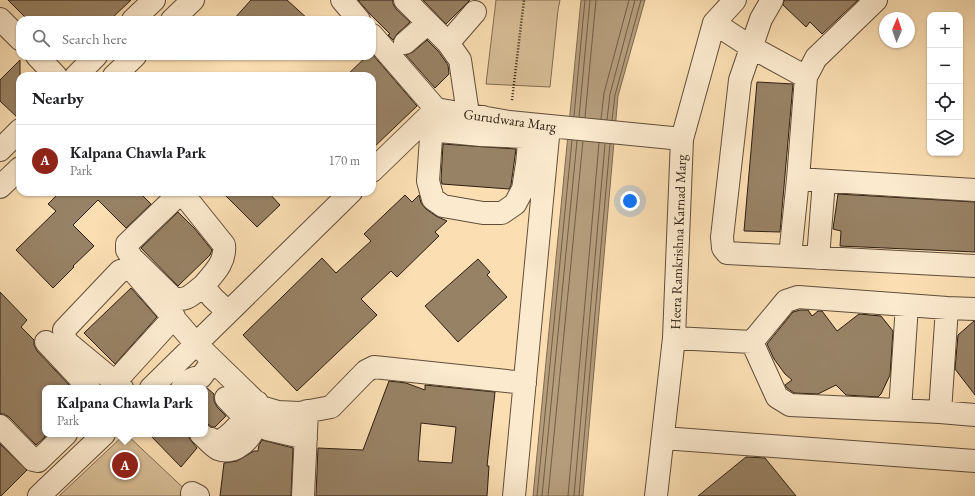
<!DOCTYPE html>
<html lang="en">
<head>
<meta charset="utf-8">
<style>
  :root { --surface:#fff; --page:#f2f2f2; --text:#202124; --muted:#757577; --line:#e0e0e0; --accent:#8f2418 }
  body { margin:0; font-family:"EB Garamond",serif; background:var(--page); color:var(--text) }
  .controls { position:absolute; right:12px; top:12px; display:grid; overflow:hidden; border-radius:8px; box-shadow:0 1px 3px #0004 }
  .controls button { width:36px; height:36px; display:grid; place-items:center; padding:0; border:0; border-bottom:1px solid var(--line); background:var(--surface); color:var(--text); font:20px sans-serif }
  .compass { position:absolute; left:879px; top:12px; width:36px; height:36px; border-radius:50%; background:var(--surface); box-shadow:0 1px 3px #0004; rotate:2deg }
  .you { position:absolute; left:630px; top:201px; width:14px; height:14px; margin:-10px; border:3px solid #fff; border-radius:50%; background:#1a73e8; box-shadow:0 0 0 6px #1a73e833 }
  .badge { display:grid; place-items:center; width:26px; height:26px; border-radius:50%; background:var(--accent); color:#fff; font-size:13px; font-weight:700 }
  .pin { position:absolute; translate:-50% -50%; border:2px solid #fff; box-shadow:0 1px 4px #0006 }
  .popup { position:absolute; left:42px; top:385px; width:166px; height:52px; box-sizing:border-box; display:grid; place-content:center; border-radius:8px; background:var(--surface); filter:drop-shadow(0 1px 3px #0005); font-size:13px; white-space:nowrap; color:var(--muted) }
  .popup b { font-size:15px; color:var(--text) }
  .popup::after { content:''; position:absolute; left:50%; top:100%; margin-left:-8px; border:8px solid transparent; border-top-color:var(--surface) }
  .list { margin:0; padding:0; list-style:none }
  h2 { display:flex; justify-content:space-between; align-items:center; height:52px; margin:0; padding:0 16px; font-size:17px }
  h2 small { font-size:13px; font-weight:400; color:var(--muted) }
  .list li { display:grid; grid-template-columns:26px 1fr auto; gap:12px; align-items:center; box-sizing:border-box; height:72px; padding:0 16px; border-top:1px solid var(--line) }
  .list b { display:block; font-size:15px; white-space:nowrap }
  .list p { margin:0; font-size:13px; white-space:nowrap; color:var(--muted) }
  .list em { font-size:13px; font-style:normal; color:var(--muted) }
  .icon { flex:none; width:22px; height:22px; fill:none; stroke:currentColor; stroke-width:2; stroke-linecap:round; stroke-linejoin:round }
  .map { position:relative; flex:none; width:975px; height:496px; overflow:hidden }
  .search { position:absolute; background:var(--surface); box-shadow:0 1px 3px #0004; left:16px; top:16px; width:360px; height:44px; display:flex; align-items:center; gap:10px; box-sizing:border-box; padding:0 14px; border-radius:12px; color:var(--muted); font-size:15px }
  .panel { position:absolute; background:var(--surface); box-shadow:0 1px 3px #0004; left:16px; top:72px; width:360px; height:124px; border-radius:12px }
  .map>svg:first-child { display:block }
  .green { fill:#d8be97; stroke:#826e54 }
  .water { fill:#b59d7c; stroke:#7f6a51 }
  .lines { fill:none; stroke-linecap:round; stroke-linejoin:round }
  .shore { stroke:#715d46; stroke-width:1 }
  .building { fill:#988265; stroke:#2d1d11; fill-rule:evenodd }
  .minor-casing { stroke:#604e3a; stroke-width:24 }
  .path { stroke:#2d1d11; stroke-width:2.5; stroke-dasharray:1 2; stroke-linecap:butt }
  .minor { stroke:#fceace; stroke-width:22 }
  .labels { text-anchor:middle; stroke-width:3.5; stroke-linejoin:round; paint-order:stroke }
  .street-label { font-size:14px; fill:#2d1d11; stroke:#fceace }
</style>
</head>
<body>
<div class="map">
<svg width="975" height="496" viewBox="0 0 975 496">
  <rect width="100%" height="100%" fill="#fbdfb3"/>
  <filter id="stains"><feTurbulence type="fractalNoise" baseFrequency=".005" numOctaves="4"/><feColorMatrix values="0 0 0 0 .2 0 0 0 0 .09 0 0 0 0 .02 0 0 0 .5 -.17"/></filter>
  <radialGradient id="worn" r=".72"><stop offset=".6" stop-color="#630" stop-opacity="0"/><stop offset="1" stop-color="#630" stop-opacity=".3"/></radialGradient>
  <path class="green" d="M496,0H560L558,10L550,87L486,84Z
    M125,434H126L192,496H59Z"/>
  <path class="water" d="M581,0H645L618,96L583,496H533Z"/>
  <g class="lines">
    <path class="shore" d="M574,116L585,0
      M579,117L590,0
      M585,117L596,0
      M601,119L604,93L629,0
      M607,120L610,94L635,0
      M612,120L615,95L641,0
      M537,496L572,140
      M542,496L577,141
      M548,496L583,141
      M568,496L599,143
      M574,496L605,144
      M579,496L610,144"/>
  </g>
  <path class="building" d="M8,0H131L110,20H28Z
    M251,0H287L309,20H233Z
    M358,0H393V4L396,9L410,22L397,34L393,40L388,35L390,34L370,14Z
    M423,0H470L446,24Z
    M784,0H858L822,34L810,22L806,27L783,5Z
    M427,40L438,51L448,65L449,74L435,88L406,55L413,52Z
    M372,54L417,106L372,149V76H346L367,56H372Z
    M20,60V118H18L0,101V80Z
    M757,82L793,84L780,232L744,231Z
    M443,144L516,149L511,185L509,189L442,184L441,180Z
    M60,192H139L151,204L126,228L98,200L73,225L94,246L73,266L74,267L53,288L16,250L56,211L48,204Z
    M222,192H268L280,205L257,227Z
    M838,194L975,202V252L840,246L841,231L833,229Z
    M405,195L412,202L419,195L421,203L426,209L436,216L447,221L435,232L439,236L397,277L391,271L361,299L377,315L297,391L243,335L322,258L336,273L371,241L364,234Z
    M178,212L194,228L212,250L210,255L178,286L141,248Z
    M478,259L490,272L487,275L507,297L458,342L425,306Z
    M131,288L157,317L115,364L84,333Z
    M0,292L27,320L21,327L34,340V345L37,351L72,388H45V437L36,445L9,417L4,414H0Z
    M800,310H808L812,316L818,311H822L837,331L859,314L881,316L893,331L890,375L881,394L878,397L846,395L836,385L818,394L794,393L787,388L785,385L792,380L785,374L774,359L767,344L793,312Z
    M974,321H975V395L955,369L958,335Z
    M389,381L406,383L425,390V385L495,392L487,466H489L487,496H316L318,448L363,450ZM421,423L456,427L452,463L418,461Z
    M207,388L214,394V401L217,407L226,416L215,427H212L205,422V389Z
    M149,434H189V438L197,448L181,467Z
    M262,440L293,448L291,496H220L224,463L237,461L254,451H258L259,445Z
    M0,444L27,470L1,496H0Z
    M746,457L765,458L796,496H698Z"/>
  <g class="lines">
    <defs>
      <path id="minor" d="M342,0L359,20
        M405,0L448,43L460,60L468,114
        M772,0L761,19L740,80L722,237L723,248L727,253L975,266
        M876,0L816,58L806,77L798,179L975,190
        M0,19L20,39
        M133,20L154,0
        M172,20L193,0
        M714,23L751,47L806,77
        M372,35L436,109L509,122L682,139
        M405,43L428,23
        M448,43L475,12
        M37,56L56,76
        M76,76L96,56
        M114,76L135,56
        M481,135L524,137L529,143L527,164L523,189L515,204L502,213H483L443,206L433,199L428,181L431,138L434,132L439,131L481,135L483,117
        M0,150L20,130
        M372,171L436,109
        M0,187L20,168
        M790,256L798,179
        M818,258L824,181
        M203,286C213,274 226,263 224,245L187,199L181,197L175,198L127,244V250L132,258L173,298C187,302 192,294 203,286L213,298L228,312
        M674,338L752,342
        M46,342L89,388
        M752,342L777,397L790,405L940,412L975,415
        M752,342L786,301L798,297L947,308L975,309
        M115,382L174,317
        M122,388L69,344L65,339L64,330L120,271L127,269L134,272L196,344L261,407L278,412L299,413L331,407L366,371L374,367L525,383
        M151,388L351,192
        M182,388C189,380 191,378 201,377L213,361
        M226,398L245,418
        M900,410L907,305
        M940,412L947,308
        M255,423L267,429L306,438
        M0,426L33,460L38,461L66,434
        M201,434C206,438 212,446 218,449C231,454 245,445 252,433C256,426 258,415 261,407
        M663,438L975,461
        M211,439L214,443C228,441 249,414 257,402
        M192,493L198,496
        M39,496L104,434
        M303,496L307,411
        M514,496L549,126
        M656,496L674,338L682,139L714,23L735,0"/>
    </defs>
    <use href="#minor" class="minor-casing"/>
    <path class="path" d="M512,100L524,0"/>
    <use href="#minor" class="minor"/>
  </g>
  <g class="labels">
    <g class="street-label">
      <text transform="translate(510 120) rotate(8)" y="5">Gurudwara Marg</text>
      <text transform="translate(678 242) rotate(-88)" y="5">Heera Ramkrishna Karnad Marg</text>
    </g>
  </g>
  <rect width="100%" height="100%" filter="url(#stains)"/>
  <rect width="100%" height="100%" fill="url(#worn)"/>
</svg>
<div class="controls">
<button>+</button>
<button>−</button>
<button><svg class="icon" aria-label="locate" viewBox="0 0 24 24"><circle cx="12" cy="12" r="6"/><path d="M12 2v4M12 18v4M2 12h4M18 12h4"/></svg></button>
<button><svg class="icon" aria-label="layers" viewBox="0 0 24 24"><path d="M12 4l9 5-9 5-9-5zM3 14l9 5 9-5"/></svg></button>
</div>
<svg class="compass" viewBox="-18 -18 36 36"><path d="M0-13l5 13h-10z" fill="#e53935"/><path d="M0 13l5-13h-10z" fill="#757577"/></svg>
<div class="you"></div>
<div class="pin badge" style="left:125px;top:465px">A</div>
<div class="popup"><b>Kalpana Chawla Park</b>Park</div>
<div class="search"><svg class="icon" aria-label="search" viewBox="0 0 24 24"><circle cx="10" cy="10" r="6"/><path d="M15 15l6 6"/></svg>Search here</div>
<section class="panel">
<h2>Nearby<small></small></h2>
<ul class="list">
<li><span class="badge">A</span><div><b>Kalpana Chawla Park</b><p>Park</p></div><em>170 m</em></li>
</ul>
</section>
</div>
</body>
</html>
